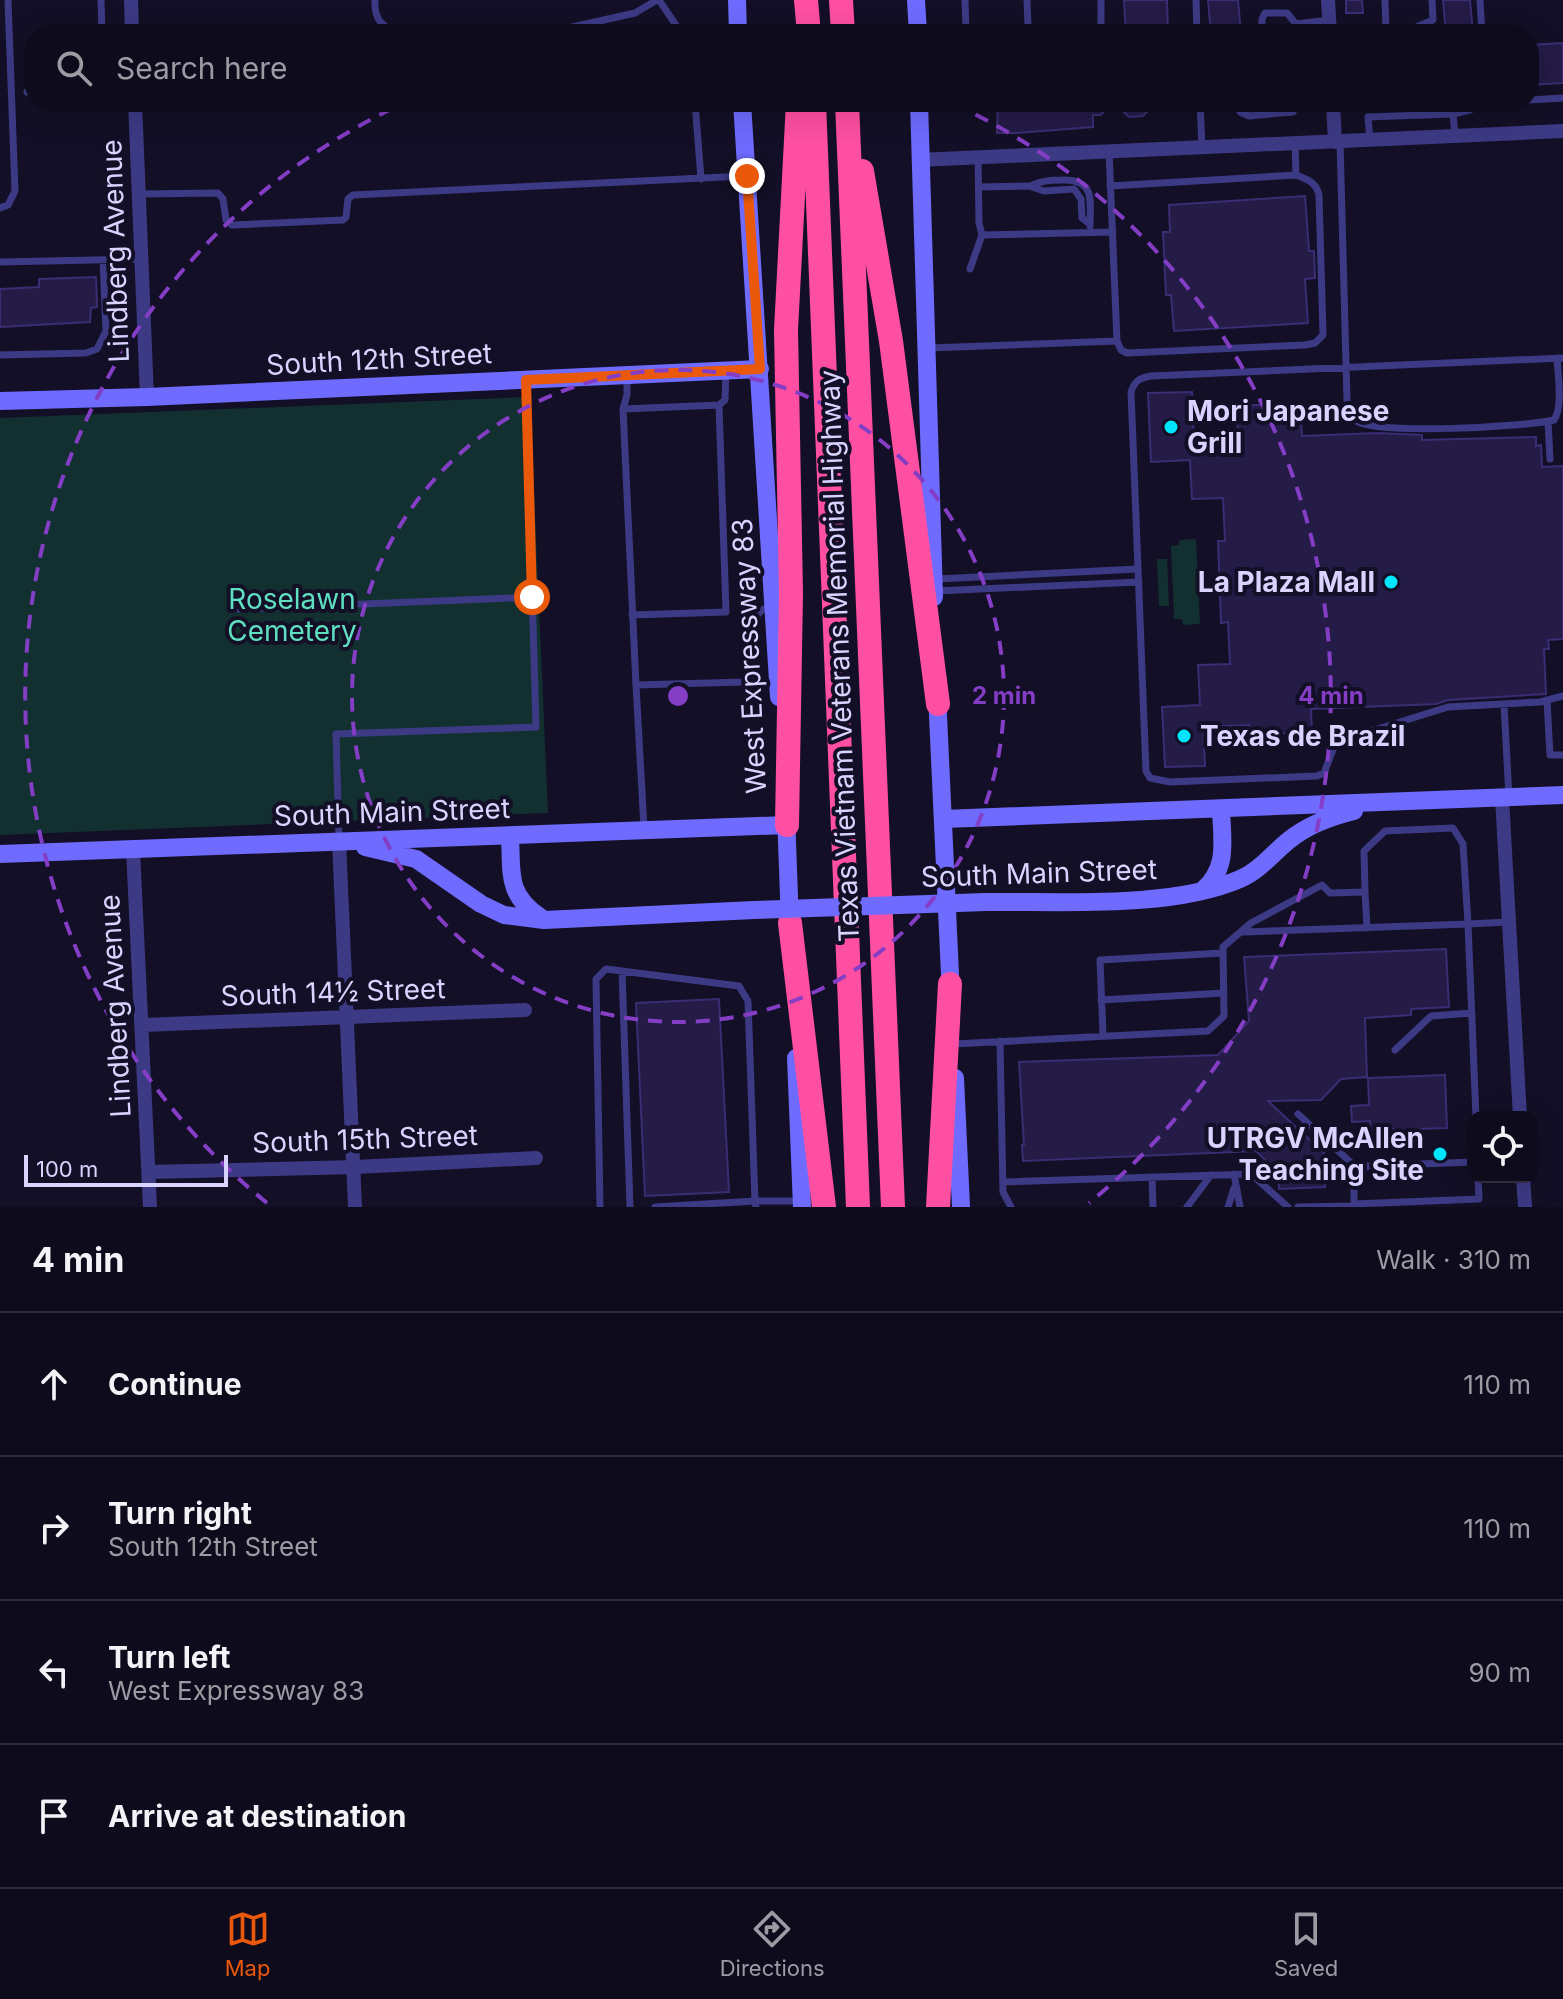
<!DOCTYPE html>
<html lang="en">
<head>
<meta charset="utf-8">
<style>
  :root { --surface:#0e0b1c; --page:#1c1929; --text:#f1f3f6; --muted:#9b9ba3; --line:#2e2b3b; --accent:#ea580c }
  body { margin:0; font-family:Inter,sans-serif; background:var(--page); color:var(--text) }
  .controls { position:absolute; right:24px; bottom:24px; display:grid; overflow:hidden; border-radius:16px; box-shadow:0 8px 32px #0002 }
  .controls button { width:72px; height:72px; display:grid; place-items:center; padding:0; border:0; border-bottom:2px solid var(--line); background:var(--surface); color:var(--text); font:40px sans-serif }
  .scale { position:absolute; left:24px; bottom:20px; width:204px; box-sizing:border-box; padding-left:8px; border:4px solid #d9d4ff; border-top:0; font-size:22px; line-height:28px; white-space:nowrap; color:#d9d4ff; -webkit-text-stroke:6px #130f26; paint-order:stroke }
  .stop { position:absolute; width:24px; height:24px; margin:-18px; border:6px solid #ea580c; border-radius:50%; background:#fff }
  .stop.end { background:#ea580c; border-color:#fff; box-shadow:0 2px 8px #0008 }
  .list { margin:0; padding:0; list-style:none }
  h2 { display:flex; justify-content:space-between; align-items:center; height:104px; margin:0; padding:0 32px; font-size:34px }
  h2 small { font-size:26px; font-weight:400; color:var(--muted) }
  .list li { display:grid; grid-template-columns:52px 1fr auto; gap:24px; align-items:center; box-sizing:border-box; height:144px; padding:0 32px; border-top:2px solid var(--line) }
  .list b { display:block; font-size:30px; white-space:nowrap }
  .list p { margin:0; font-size:26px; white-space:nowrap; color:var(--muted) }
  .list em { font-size:26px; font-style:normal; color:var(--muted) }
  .icon { flex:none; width:44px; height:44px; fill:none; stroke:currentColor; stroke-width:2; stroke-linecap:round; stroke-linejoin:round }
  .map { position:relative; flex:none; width:1563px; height:1207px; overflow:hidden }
  .search { position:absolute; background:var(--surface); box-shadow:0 8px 32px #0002; left:24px; right:24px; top:24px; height:88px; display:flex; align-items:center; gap:20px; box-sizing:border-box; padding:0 28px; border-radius:32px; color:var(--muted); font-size:30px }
  .sheet { height:680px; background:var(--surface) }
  nav { display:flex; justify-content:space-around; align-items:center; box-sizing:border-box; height:112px; border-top:2px solid var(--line); background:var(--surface); font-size:22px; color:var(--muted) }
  nav a { display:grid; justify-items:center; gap:4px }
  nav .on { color:var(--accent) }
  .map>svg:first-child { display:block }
  .green { fill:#12302f }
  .building { fill:#241b47; stroke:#3b2d73; stroke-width:2 }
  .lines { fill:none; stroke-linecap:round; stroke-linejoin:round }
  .lane { stroke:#3d3a85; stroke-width:7 }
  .street { stroke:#3d3a85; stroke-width:14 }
  .secondary { stroke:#6f6bff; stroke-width:18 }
  .highway { stroke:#ff4fa3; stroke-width:24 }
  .secondary-bridge { stroke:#6f6bff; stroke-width:18 }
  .route { stroke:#ea580c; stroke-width:10 }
  .ring { fill:none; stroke:#843dc5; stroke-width:4; stroke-dasharray:14 10 }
  .poi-dot { fill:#00e5ff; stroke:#130f26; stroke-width:3 }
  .labels { text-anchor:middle; stroke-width:8; stroke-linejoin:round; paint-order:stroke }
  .street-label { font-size:28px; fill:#d9d4ff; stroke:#130f26 }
  .poi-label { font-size:28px; font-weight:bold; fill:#d9d4ff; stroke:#130f26; text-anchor:start }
  .park-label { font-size:28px; fill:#5fe0c0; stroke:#130f26 }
  .centre { fill:#843dc5; stroke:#130f26; stroke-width:4 }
  .ring-label { font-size:24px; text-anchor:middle; font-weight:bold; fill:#843dc5; stroke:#130f26; stroke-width:8; stroke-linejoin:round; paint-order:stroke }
</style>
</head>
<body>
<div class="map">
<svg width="1563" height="1207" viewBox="0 0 1563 1207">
  <rect width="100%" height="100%" fill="#130f26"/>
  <path class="green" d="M530,397L548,813L0,835V418Z
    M1196,539L1200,624L1183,625L1182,619H1174L1171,546L1179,545V540Z
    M1157,559H1167L1169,606H1159Z"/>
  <path class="building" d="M1124,0H1167L1168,34H1126Z
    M1208,0H1238L1241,34H1211Z
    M1346,0H1362L1363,13H1346Z
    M1443,0H1470L1473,34H1446Z
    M1563,43V83L1529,85V45Z
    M998,102H1112L1101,115H1093V127L1017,133H997Z
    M1113,102H1156L1143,116L1129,117Z
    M1305,196L1309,251H1314L1315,278L1305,279L1308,323L1174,331L1171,295H1166L1163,232H1170L1169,205Z
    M96,277L97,307L91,308L90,322L0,327V289L39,287V279Z
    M1192,392L1194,442L1238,441L1237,406L1300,403L1302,436L1377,433L1422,435V440L1536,437V446L1541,445L1542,467L1563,466V639L1548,640L1549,649H1544L1546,694L1448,700L1436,704L1311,709L1312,732L1250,735L1249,725L1203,727L1205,766L1165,767L1162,707L1200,705L1198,665L1230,664L1228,622L1221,623L1218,541H1225L1223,498L1192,499L1190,460L1151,462L1148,393Z
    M1446,949L1449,1007L1411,1009V1015L1365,1018L1367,1077L1341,1079L1321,1100L1268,1101L1324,1153L1325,1187L1279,1189L1278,1173L1256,1151L1023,1161L1022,1145H1024L1019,1062L1218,1055L1249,1021L1244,957Z
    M719,999L729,1192L645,1196L636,1003Z
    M1445,1075L1447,1128L1416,1129V1136H1400L1399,1129L1370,1130V1121L1352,1122L1351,1106L1369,1105L1368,1078Z"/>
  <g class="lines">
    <path class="lane" d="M101,0L102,34
      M375,0C374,19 381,25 397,34
      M659,0L682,34
      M965,0L966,28
      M1027,0L1028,26
      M1101,0V34
      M1196,0L1197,34
      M1385,0L1386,29
      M1480,0L1482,34
      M1296,24L1329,20
      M1330,32L1414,28L1433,20L1432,0
      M541,34L635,13L657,0
      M1262,34V19L1265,13H1287L1296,24
      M27,92L34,91
      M1529,100L1563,98
      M695,102L701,179
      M1200,102L1202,147
      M1235,102L1240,112L1249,116L1293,112L1299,102
      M1453,114L1470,110L1483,102
      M1370,140L1368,117L1453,114L1455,136
      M1340,142L1347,400C1348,408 1349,417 1356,421C1380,435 1524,427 1554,420C1563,407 1558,376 1557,358
      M1295,143L1296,175
      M1109,151L1117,341
      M1030,186C1041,181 1049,180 1062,180C1096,179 1090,201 1090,226
      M979,187L1029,186L1044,191L1074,189L1081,199L1082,218L1090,224
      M139,194L218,193L223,199L226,220L232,225L343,220L346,217L348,199L353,195L744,176
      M0,208L8,205L15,191L8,0
      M982,235L1113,232
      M0,262L141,259
      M970,269L982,235L979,223L978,158
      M928,348L1117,341L1121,350L1127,353L1305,345L1315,343L1323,335L1319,195C1316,182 1308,180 1296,175L1110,186
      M0,355L86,353L97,349L106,331L103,260
      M1563,358L1151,376C1140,378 1135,380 1131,392L1146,771L1150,778L1170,782L1317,776L1324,773L1336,742L1448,707L1540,702L1563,696
      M719,405L725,400L726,370
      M623,409L627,395V376
      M1548,421L1550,459
      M937,579L1138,569
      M936,591L1139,582
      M239,609L532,597
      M632,615L726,612L719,405L623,409L636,685
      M1547,701L1550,755H1563
      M1504,704L1509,798
      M644,828L636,685L744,682C771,667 734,610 773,607
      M339,839L336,734L536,727L526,382
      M1365,892L1367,928
      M1244,932L1468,924L1476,1117
      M622,971L630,1207
      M1101,1000L1224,993
      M1103,1035L1100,960L1223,953
      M1000,1041L1003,1192L1011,1207
      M953,1044L1208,1031L1224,1016L1223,947L1251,923L1322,885L1330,893L1365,892L1364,851L1385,831L1453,828L1463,844L1468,924L1509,922
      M1395,1050L1431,1016L1472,1013
      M1298,1114L1359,1170
      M1473,1162L1368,1166L1354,1172V1204L1479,1199L1478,1177
      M1234,1174L1240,1207
      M1152,1177L1153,1207
      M1003,1182L1251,1174L1288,1207
      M600,1207L596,979L606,969L739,986L748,1001L755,1201H799
      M655,1207L755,1201L756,1207
      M1187,1207L1211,1175
      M1228,1207L1234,1188
      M1298,1207L1354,1206"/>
    <path class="street" d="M131,0L132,34
      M1328,0L1330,34
      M135,102L147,397
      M1333,102L1335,142
      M919,160L1563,131
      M1502,798L1520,1117
      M339,841L355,1207
      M133,850L150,1207
      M143,1025L525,1010
      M149,1172L355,1167L536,1158
      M1523,1177L1525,1207"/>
    <path class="secondary" d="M737,0L738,34
      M916,0L918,34
      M742,102L779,697
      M919,102L934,597
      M0,401L147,397L760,369
      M937,694L951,996
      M786,814L790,924
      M944,819L1563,795
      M510,836C512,873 506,894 540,917
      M365,847L416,859L481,904L504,915L544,920L754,910
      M0,854L787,825
      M1202,891C1229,868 1222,841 1221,809
      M986,902C1062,901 1171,909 1240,879C1259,871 1272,854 1288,841C1307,825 1329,817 1354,811
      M796,1058L802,1207
      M955,1078L961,1207"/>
    <path class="highway" d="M806,0L809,34
      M841,0L843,34
      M814,102L858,1207
      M847,102L893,1207
      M862,171L891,341L938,704
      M787,825L791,593L786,330L798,102
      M790,923L824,1207
      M938,1207L950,984"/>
    <path class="secondary-bridge" d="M754,910L986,902"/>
  </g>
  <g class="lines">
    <path class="route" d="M532,597L526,380L760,369L747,176"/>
  </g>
  <g class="ring">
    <circle cx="678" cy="696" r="326"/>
    <path d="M267 1203A653 653 0 0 1 402 104M954 104A653 653 0 0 1 1089 1203"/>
  </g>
  <g class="poi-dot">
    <circle cx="1171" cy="427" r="8"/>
    <circle cx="1391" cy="582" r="8"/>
    <circle cx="1184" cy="736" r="8"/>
    <circle cx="1440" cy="1154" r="8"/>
  </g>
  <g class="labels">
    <g class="street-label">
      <text transform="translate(115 251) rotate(-92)" y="10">Lindberg Avenue</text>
      <text transform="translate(379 359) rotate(-3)" y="10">South 12th Street</text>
      <text transform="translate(749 656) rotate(-93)" y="10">West Expressway 83</text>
      <text transform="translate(839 656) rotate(-92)" y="10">Texas Vietnam Veterans Memorial Highway</text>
      <text transform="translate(392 812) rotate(-2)" y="10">South Main Street</text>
      <text transform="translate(1039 873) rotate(-2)" y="10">South Main Street</text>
      <text transform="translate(333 992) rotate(-2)" y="10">South 14½ Street</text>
      <text transform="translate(115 1006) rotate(-93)" y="10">Lindberg Avenue</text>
      <text transform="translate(365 1139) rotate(-2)" y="10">South 15th Street</text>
    </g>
    <g class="poi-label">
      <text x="1187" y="421">Mori Japanese<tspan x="1187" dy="32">Grill</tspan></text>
      <text x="1375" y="592" text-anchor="end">La Plaza Mall</text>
      <text x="1200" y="746">Texas de Brazil</text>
      <text x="1424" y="1148" text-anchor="end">UTRGV McAllen<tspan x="1424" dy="32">Teaching Site</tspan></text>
    </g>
    <g class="park-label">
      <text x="292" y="609">Roselawn<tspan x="292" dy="32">Cemetery</tspan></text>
    </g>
  </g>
  <circle cx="678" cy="696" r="12" class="centre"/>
  <g class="ring-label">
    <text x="1004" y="704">2 min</text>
    <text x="1331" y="704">4 min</text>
  </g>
</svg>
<div class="controls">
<button><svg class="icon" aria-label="locate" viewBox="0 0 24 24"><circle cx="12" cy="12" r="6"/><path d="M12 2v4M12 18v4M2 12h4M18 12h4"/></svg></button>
</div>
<div class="scale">100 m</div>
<div class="stop" style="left:532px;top:597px"></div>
<div class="stop end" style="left:747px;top:176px"></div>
<div class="search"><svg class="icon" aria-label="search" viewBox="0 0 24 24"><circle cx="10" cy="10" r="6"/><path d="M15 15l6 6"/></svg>Search here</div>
</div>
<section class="sheet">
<h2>4 min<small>Walk · 310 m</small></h2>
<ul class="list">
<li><svg class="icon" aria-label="ahead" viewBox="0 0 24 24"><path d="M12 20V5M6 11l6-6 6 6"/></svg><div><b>Continue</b></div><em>110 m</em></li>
<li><svg class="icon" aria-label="right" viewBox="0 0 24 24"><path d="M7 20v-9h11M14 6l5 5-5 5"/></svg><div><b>Turn right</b><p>South 12th Street</p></div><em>110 m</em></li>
<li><svg class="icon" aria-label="left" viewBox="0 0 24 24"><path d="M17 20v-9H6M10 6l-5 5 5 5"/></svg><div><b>Turn left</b><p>West Expressway 83</p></div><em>90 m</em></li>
<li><svg class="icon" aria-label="arrive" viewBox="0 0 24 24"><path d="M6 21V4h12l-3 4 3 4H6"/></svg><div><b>Arrive at destination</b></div></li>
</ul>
</section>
<nav>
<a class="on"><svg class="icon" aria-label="map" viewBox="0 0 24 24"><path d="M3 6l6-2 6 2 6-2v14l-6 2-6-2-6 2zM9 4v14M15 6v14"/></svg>Map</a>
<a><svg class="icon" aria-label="directions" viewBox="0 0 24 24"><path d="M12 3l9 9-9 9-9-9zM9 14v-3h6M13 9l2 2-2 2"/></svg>Directions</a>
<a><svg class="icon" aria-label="saved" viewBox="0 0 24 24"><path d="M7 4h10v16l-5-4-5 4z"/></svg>Saved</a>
</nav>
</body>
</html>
